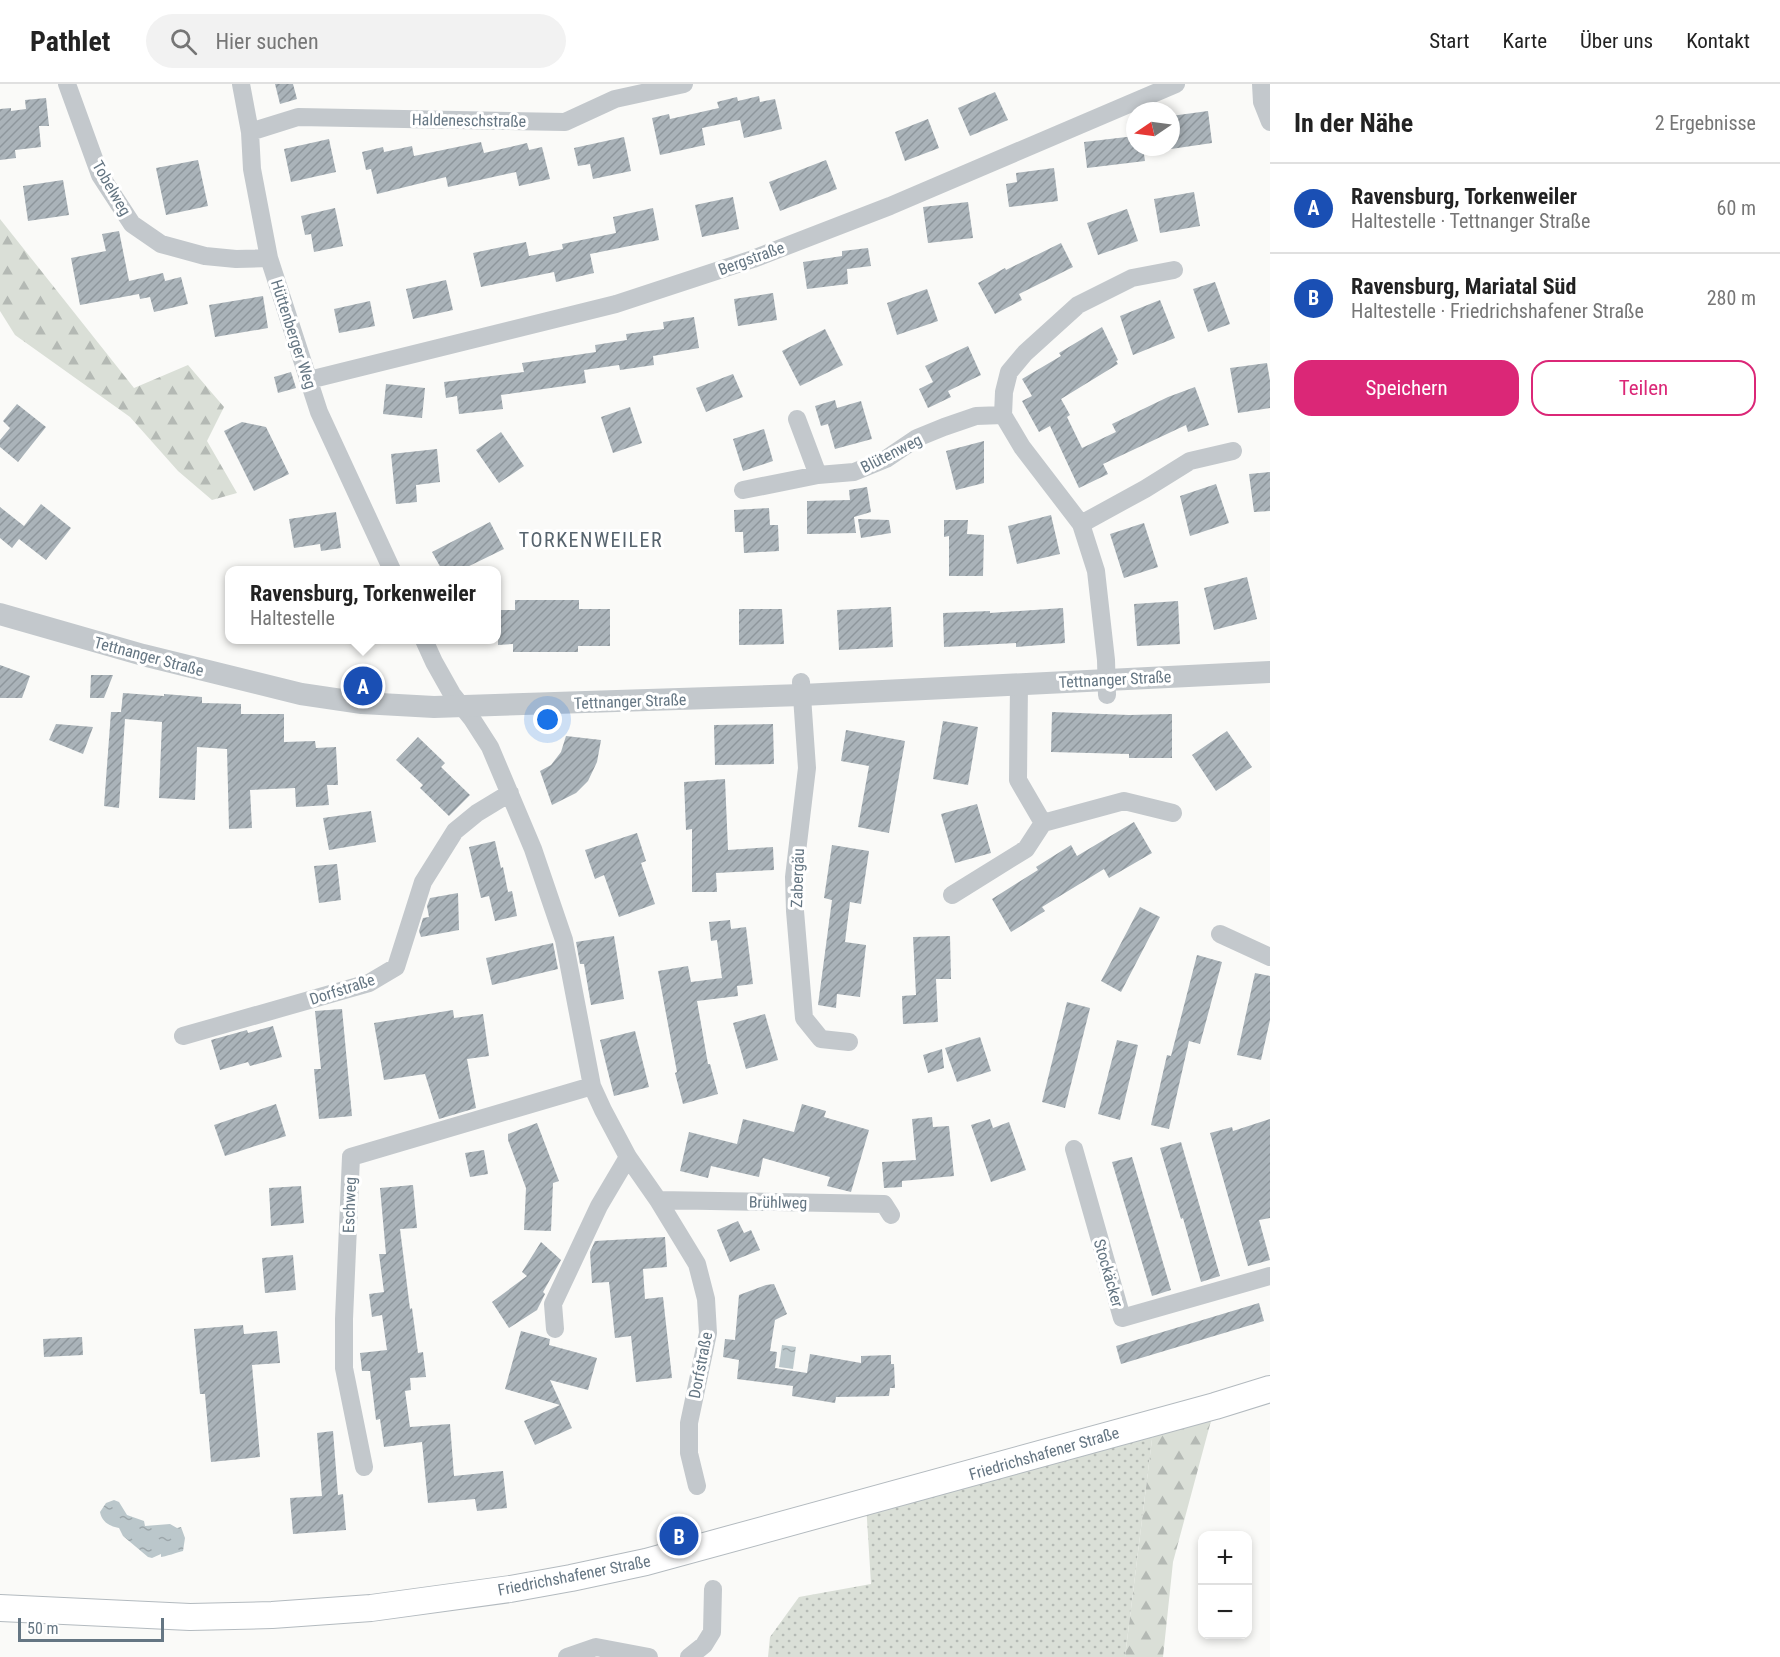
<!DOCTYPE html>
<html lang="de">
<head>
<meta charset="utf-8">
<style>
  :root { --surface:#fff; --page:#f2f2f2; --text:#222; --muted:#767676; --line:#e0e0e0; --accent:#db2777 }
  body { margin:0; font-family:"Roboto Condensed",sans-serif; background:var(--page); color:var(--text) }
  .controls { position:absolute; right:18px; bottom:18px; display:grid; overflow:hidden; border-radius:12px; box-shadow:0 3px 9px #0003 }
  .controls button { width:54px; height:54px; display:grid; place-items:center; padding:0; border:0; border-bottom:2px solid var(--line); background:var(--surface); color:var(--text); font:30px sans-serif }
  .compass { position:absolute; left:1126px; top:18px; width:54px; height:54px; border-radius:50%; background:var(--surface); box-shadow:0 3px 9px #0003; rotate:257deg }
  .scale { position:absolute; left:18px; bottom:15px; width:146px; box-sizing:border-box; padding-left:6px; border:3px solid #657683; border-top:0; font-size:16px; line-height:21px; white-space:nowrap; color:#657683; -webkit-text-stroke:4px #fff; paint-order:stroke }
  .you { position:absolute; left:548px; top:636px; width:21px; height:21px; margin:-15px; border:4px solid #fff; border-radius:50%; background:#1a73e8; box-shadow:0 0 0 9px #1a73e833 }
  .badge { display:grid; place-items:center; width:39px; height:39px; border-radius:50%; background:var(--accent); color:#fff; font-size:20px; font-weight:700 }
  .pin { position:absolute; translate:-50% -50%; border:3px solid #fff; box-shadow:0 2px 6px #0006 }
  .popup { position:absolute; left:225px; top:482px; width:276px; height:78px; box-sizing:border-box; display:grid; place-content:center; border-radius:12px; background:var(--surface); filter:drop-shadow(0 2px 4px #0005); font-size:20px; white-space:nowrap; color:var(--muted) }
  .popup b { font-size:22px; color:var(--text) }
  .popup::after { content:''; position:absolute; left:50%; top:100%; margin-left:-12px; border:12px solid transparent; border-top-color:var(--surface) }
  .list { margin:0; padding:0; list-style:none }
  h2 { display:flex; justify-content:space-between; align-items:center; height:78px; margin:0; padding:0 24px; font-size:26px }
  h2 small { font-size:20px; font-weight:400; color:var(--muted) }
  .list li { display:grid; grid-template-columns:39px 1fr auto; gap:18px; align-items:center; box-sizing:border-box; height:90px; padding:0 24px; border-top:2px solid var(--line) }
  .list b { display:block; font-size:22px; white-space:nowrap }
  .list p { margin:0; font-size:20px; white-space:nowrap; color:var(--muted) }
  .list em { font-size:20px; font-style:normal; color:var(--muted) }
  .actions { display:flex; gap:12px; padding:18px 24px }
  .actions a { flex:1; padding:14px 0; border:2px solid var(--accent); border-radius:18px; text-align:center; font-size:21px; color:var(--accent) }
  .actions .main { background:var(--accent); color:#fff }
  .icon { flex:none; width:33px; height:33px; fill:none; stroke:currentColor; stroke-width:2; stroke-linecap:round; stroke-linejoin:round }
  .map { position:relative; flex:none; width:1270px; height:1573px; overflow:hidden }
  header { display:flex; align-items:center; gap:36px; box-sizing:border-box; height:84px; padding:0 30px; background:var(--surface); border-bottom:2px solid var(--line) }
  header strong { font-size:28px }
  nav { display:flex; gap:33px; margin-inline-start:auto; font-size:21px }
  .search { width:420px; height:54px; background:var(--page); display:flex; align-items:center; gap:15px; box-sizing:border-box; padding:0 21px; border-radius:33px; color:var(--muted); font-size:22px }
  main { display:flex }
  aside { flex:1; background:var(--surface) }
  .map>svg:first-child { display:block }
  .grass { fill:url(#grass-dots) }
  .forest { fill:url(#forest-firs) }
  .water { fill:url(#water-ripples) }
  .building { fill:url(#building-hatch) }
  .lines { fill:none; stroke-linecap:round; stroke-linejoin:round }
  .secondary-casing { stroke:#b3babf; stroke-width:28 }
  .minor { stroke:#c3c8cc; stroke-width:18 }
  .tertiary { stroke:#c3c8cc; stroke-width:22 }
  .secondary { stroke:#fff; stroke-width:26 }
  .labels { text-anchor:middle; stroke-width:6; stroke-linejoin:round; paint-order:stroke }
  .street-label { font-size:16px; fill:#657683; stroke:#fff }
  .quarter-label { font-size:20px; letter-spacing:1.5px; fill:#57646e; stroke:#fff }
</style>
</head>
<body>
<header>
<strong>Pathlet</strong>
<div class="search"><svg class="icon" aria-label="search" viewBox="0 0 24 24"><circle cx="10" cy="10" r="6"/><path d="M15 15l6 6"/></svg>Hier suchen</div>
<nav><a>Start</a><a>Karte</a><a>Über uns</a><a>Kontakt</a></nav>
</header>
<main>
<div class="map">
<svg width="1270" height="1573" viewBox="0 0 1270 1573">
  <defs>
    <pattern id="grass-dots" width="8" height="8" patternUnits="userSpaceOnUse" patternTransform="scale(1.5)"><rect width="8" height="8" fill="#dadfd7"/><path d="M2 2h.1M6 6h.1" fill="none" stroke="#b4b9b4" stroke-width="1.8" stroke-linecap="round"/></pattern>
    <pattern id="forest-firs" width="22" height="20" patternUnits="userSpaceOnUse" patternTransform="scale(1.5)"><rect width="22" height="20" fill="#dadfd7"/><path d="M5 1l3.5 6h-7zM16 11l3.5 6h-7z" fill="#b4b9b4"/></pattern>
    <pattern id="water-ripples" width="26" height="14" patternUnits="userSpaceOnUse" patternTransform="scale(1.5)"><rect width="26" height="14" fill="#bbc7cb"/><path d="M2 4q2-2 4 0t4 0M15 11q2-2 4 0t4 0" fill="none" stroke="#9ca6aa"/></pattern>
    <pattern id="building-hatch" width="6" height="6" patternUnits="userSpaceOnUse" patternTransform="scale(1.5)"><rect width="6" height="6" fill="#aab3b9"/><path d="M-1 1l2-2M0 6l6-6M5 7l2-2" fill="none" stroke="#8e969c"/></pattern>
  </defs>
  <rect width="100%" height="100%" fill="#fafaf8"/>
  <path class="grass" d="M1154,1339L1125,1573H768L770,1553L799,1513L871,1500L866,1419Z"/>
  <path class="forest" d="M0,135L134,304L188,281L224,323L207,357L237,409L212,416L178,387L130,333L15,251L0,227Z
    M1215,1322L1173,1478L1163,1573H1125L1154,1339Z"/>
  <path class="water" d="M782,1261L796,1263L793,1285L779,1283Z
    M114,1416L119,1418L127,1431L144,1437L145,1442L170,1440L177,1444L181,1443L185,1454L183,1467C179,1468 164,1473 161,1473V1470L152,1474L148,1473L123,1452L119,1444C109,1442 102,1438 100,1428L106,1419Z"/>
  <path class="building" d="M275,0H293L297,15L280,20Z
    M995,8L1008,36L970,52L958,24Z
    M759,12L760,18L775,15L782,45L744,54L740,36L702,44L705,61L660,71L652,34L669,30L670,35L719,24L717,18L737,13L738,17Z
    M46,14L49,42H39L41,63L15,66L16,74L0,76V25L11,24V27L26,25L25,16Z
    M1208,27L1212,59L1171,65V32Z
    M928,35L939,64L905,77L895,48Z
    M1135,52V63H1143L1145,77L1087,84L1084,58Z
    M624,53L631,87L593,95L590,80L578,82L574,64Z
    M329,55L336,88L291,98L284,65Z
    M481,58L484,69L527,59L529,66L542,63L550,95L519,102L516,88L448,103L446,93L377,110L371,85L366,86L362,68L383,63L384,68L412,62L414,72Z
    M198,76L208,122L166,131L156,84Z
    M826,76L837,105L780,127L769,98Z
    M1054,84L1058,117L1009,123L1006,100L1017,98L1016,89Z
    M63,96L69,131L28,137L23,102Z
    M1194,108L1200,142L1160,149L1154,115Z
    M733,113L739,145L702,153L695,121Z
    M968,118L973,154L928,159L923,123Z
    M335,124L343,162L314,168L311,150L305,151L301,132Z
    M653,124L659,156L590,170L594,189L556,198L554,188L481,203L473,169L526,158L529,172L563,165L562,160L616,149L613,133Z
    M1127,125L1138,157L1098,171L1087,139Z
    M119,147L129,197L163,189L165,197L181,193L188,220L154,228L150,213L140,215L139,210L80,221L71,174L106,167L102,150Z
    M1061,159L1073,183L1019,210L1022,216L995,230L978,199L1005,184L1006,186Z
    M868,164L871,182L847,185L848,200L807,205L803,178L842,172V167Z
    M446,196L453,226L413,235L406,205Z
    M1215,198L1230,240L1208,248L1193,205Z
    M927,205L938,237L897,251L887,219Z
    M773,209L777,236L738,242L734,215Z
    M263,212L268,244L215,253L209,221Z
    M1160,216L1175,254L1133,271L1120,232Z
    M370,217L375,242L339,249L334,225Z
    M694,233L699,264L653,272L654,281L620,286L619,281L584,286L586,299L501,311L503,325L459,330L457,312L446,314L444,298L524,288L522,279L596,268L595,261L627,256L626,250L664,245L663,238Z
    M1102,243L1118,276L1116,277L1118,280L1061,315L1070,331L1067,333L1082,364L1116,348L1112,340L1168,313L1195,303L1209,341L1188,348L1186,341L1103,380L1108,390L1079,404L1050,342L1039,348L1022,317L1032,312L1022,295L1061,272L1059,269Z
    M825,245L843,281L800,302L782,267Z
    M968,262L981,291L948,307L951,313L928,324L919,305L933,298L925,282Z
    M1267,279L1270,297V324L1238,329L1230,284Z
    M291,288L296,304L278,309L274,293Z
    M733,290L743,313L706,328L696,304Z
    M386,300L425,304L422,334L383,330Z
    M835,316L837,324L861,317L872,355L835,365L828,340L821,342L815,322Z
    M17,320L46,343L18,378L0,363V356L10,344L3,337Z
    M630,323L642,359L613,369L601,333Z
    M242,338L266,343L289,390L254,407L224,347Z
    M764,345L773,377L743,387L733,355Z
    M501,348L524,382L499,399L476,366Z
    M984,357V399L956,406L946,367Z
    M437,365L440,398L416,401L417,418L396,420L391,370Z
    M1270,388V427L1254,428L1249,390Z
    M1216,400L1229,439L1190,452L1180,412Z
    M867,403L871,428L854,433L856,449L807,450V417L850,416L849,406Z
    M41,420L71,444L46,476L19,455L12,464L0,454V423L24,442Z
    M769,424L770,441H778L779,467L744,469L743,448H735L734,426Z
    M336,428L341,464L321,467L320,460L294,464L289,435Z
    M1051,431L1060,470L1017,480L1008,442Z
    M858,435L889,436L891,449L861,454Z
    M944,436H968L967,450L984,451L983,492H949V452L944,453Z
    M490,438L504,465L461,486H442L432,468Z
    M1144,439L1158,483L1124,494L1110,450Z
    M1247,493L1257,535L1214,546L1204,504Z
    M515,516H579V525H610V562H578V568H513V560L498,561V526H515Z
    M1178,517L1180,560L1137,562L1134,520Z
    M891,523L893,563L839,566L837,526Z
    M1063,524L1065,559L1016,563V559L944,563L943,529L990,527V529Z
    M739,525H782L784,560L739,561Z
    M0,581L30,592L22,614H0Z
    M91,591H113L104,614H90Z
    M123,609L164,612V610L202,613V619L241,620V630H284V658L315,657L316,664L336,663L338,701H327L329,721L296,723L295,704L250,706L252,744L229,745L227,665L197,663L195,716L159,714L162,638L125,635L119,724L104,722L111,628H121Z
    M1052,628L1129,631L1172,630V674H1129V670L1051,668Z
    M943,637L978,643L968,701L933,695Z
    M56,640L93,643L83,670L49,656Z
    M773,640L774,680L715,681L714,641Z
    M846,646L905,657L889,749L858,743L869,682L841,677Z
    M1227,647L1252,683L1216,707L1192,671Z
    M566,652L601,656L597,678L588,697L576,709L552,721L540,687L551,681L561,668Z
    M418,653L445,679L441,683L470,711L449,732L420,704L423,701L396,676Z
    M725,695L728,766L773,763L774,786L716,789L717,808H692V745L686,746L684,698Z
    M977,720L991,769L955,779L941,730Z
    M371,727L376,758L329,766L323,734Z
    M1134,738L1152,769L1109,794L1104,785L1042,823L1045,827L1011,848L992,815L1038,786L1036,783L1071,761L1077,772Z
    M637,749L646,777L641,779L655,820L619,833L604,791L595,795L585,766Z
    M495,757L501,784L503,783L508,808L512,807L517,832L495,837L489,812L481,814L469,763Z
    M832,761L869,767L861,820L850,818L845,858L866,861L860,913L837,910L836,924L818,921L832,816L824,814Z
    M337,780L341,816L319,819L314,782Z
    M458,809L459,846L421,853L419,847L423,834L429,833L427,822L430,814Z
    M1140,823L1160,833L1121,908L1101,897Z
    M730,836L731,845L746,843L753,900L737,902L738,912L697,917L708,980H710L718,1010L683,1020L675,989L677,988L658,887L688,882L691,898L722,894L717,856L711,857L709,838Z
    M614,852L624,915L591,921L584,880H580L576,858Z
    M950,852L951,895H936L938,938L903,940L902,912L916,911L913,853Z
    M553,859L558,885L492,901L486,874Z
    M1197,871L1222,878L1200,960L1189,957L1169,1045L1151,1041L1167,971L1171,972Z
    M1255,889L1270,892V936L1261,976L1237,971Z
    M1067,918L1090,924L1065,1024L1042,1018Z
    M342,925L352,1032L319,1035L314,985H321L315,927Z
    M453,926L454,934L483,930L489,972L467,975L476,1024L439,1035L425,990L384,996L374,939Z
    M765,930L778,976L746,985L733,939Z
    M273,942L282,973L250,982L248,978L220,986L211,956L247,946L248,949Z
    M635,947L649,1003L614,1012L600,956Z
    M980,953L991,987L957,998L945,964Z
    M1117,956L1138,961L1120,1036L1098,1030Z
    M942,965L944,984L928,989L923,971Z
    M276,1020L286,1052L225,1072L214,1041Z
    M802,1020L826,1027L824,1033L869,1046L851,1108L827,1102L830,1093L763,1074L759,1093L711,1082L708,1094L680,1087L689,1048L737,1060L743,1035L794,1048Z
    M932,1033L933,1043L949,1042L954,1092L902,1097V1103L884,1104L882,1078L916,1076L912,1035Z
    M990,1035L993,1044L1009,1038L1026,1086L991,1098L971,1041Z
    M1270,1035V1134L1259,1136L1270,1176L1248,1182L1210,1049L1232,1043L1233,1047Z
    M537,1039L559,1097L553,1099L551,1147L524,1146L526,1104L508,1056V1050Z
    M1181,1058L1220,1192L1201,1198L1183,1134L1181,1135L1160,1064Z
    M484,1066L488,1090L470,1093L465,1069Z
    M1132,1073L1171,1206L1152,1212L1112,1078Z
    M413,1101L417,1144L400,1145L410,1225L412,1224L418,1269L423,1268L426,1293L410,1294L411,1306L405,1307L410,1343L450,1340L454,1392L503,1387L507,1424L477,1427L475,1415L428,1419L422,1358L384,1363L380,1335L376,1336L370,1287H362L360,1269L387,1266L382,1231L372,1233L369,1210L384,1208L379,1170H386L380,1104Z
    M301,1102L304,1139L271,1142L269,1104Z
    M738,1137L744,1149L751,1146L760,1166L730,1178L717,1146Z
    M665,1153L667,1183L643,1185L645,1215L663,1213L672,1294L636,1298L631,1252L615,1254L609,1198L592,1199L590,1168L595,1157Z
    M541,1158L561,1176L543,1208L545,1210L537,1226L509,1244L492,1218L527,1192L522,1188Z
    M293,1171L296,1206L265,1209L262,1174Z
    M774,1200L787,1230L775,1236L770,1267L777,1268L775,1284L807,1289L810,1270L861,1279V1272L891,1271V1280H894L895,1304H890L889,1312L836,1313L835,1319L792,1312L793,1302L737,1295L739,1276L723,1273L725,1255L735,1256L739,1211L766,1201Z
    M1259,1219L1264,1237L1121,1280L1116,1262Z
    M243,1241L244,1250L277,1247L280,1279L252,1281L260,1373L211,1378L205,1310H200L194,1245Z
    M521,1247L550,1255L549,1261L597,1274L588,1306L550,1296L572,1344L535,1361L524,1337L560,1321L505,1305Z
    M82,1253L83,1271L44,1273L43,1255Z
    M333,1347L338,1411L343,1410L346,1446L293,1450L290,1414L322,1412L317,1349Z"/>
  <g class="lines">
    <defs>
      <path id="secondary" d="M0,1524L190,1533L272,1531L371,1524L510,1505L571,1494L646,1478L1215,1322L1270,1305"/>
    </defs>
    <use href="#secondary" class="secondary-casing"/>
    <path class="minor" d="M67,0L100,91L132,140L161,160L205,172L236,175L269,174
      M241,0L250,48L252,85L269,174L319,328L392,486
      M1261,0L1262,18L1270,38
      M250,48L298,33L565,38L615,15L684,0
      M309,296L616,220L753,175L890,122L1176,0
      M797,335L818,391
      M743,406L818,391L854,388L886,375L917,354L944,343L976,332L1003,331
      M1081,440L1145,405L1190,377L1233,367
      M424,556L434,578L452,610L472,635L490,663L533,765L564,856L592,1002L603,1026L628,1073L658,1116L697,1180L706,1215L708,1249L689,1339V1369L697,1402
      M801,598L807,684L794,793L795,827L804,934L821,955L849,958
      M1019,600L1018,696L1043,739L1124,717L1173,729
      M1107,611L1106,576L1096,487L1081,440L1022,363L1003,331L1004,308L1009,288L1025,269L1078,221L1132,194L1174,186
      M952,811L1026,765L1043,739
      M1220,850L1270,873
      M183,952L369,899L396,883L423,798L455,747L477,729L510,709
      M1074,1065L1122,1234L1270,1192
      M658,1116L884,1120L891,1131
      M555,1245L553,1220L599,1122L628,1073
      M364,1383L344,1284V1235L351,1073L592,1002
      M567,1573L596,1563L649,1573
      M689,1573L704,1561L712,1548L713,1505"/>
    <path class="tertiary" d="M0,530L143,571L301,610L362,619L434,623L802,611L1270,588"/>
    <use href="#secondary" class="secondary"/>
  </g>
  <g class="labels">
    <g class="street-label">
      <text transform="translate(469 36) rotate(1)" y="6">Haldeneschstraße</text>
      <text transform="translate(112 104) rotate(60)" y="6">Tobelweg</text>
      <text transform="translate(751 174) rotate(-20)" y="6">Bergstraße</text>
      <text transform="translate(294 250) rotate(72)" y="6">Hüttenberger Weg</text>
      <text transform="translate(891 369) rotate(-27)" y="6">Blütenweg</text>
      <text transform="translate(149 572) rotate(15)" y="6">Tettnanger Straße</text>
      <text transform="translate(1115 595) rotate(-3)" y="6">Tettnanger Straße</text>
      <text transform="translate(630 617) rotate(-2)" y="6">Tettnanger Straße</text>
      <text transform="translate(797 794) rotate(-88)" y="6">Zabergäu</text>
      <text transform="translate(342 905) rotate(-18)" y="6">Dorfstraße</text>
      <text transform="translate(778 1118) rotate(1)" y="6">Brühlweg</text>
      <text transform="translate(349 1121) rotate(-88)" y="6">Eschweg</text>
      <text transform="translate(1109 1189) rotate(74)" y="6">Stockäcker</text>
      <text transform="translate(700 1281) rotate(-79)" y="6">Dorfstraße</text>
      <text transform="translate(1044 1369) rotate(-16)" y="6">Friedrichshafener Straße</text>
      <text transform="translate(574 1491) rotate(-11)" y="6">Friedrichshafener Straße</text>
    </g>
    <g class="quarter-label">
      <text x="591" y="463">TORKENWEILER</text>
    </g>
  </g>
</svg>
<div class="controls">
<button>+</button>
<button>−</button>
</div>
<svg class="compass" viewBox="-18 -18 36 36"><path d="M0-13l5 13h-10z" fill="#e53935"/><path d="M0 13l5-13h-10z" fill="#767676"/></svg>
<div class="scale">50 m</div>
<div class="you"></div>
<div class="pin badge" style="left:363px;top:602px;background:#1a4fb4">A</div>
<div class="popup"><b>Ravensburg, Torkenweiler</b>Haltestelle</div>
<div class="pin badge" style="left:679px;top:1452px;background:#1a4fb4">B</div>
</div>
<aside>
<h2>In der Nähe<small>2 Ergebnisse</small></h2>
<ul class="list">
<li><span class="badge" style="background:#1a4fb4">A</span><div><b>Ravensburg, Torkenweiler</b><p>Haltestelle · Tettnanger Straße</p></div><em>60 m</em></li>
<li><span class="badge" style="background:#1a4fb4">B</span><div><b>Ravensburg, Mariatal Süd</b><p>Haltestelle · Friedrichshafener Straße</p></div><em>280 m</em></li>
</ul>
<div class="actions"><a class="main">Speichern</a><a>Teilen</a></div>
</aside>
</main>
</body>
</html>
